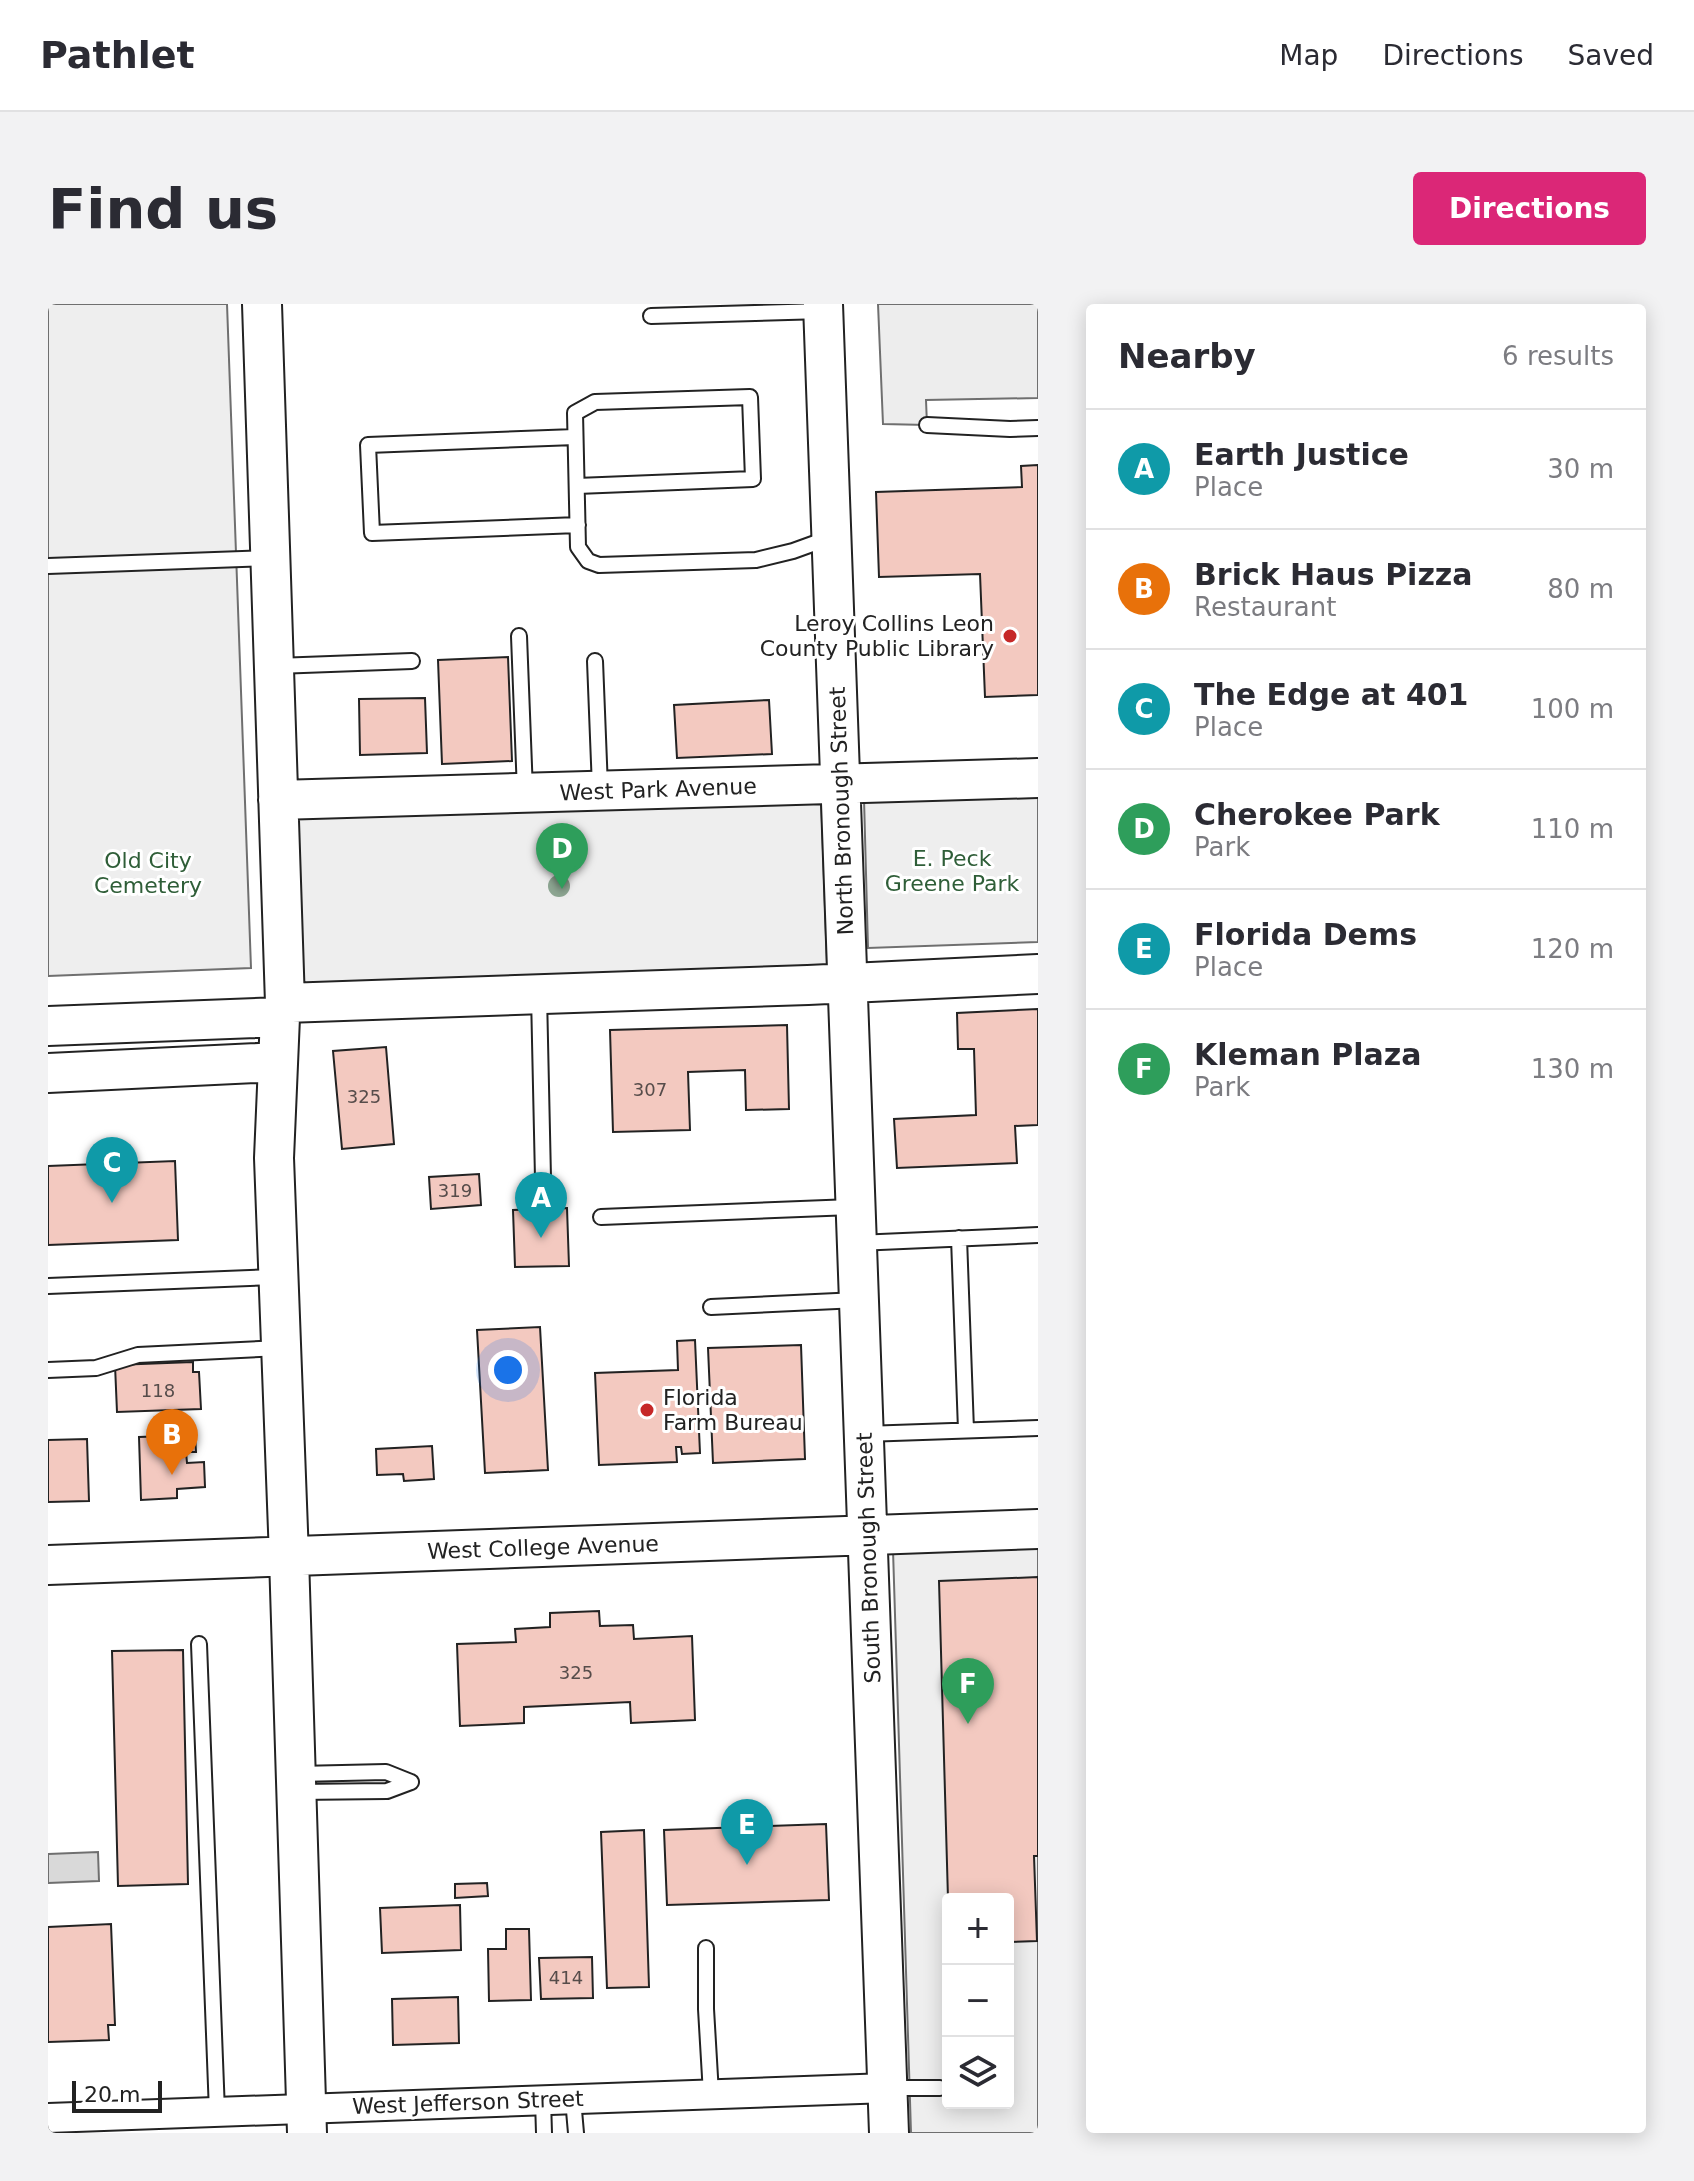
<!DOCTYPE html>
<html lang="en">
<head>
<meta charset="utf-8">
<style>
  :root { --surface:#fff; --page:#f2f2f3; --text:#2b2b33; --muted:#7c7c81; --line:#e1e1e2; --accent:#db2777 }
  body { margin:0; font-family:"DejaVu Sans",sans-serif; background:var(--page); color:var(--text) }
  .controls { position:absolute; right:24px; bottom:24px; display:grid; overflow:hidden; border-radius:8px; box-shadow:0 4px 20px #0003 }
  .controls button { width:72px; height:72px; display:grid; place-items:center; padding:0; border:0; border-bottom:2px solid var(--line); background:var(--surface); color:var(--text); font:40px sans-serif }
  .scale { position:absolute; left:24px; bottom:20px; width:90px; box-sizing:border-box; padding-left:8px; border:4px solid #222; border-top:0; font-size:22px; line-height:28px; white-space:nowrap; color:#222; -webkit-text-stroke:6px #fff; paint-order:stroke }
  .you { position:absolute; left:460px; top:1066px; width:28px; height:28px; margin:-20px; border:6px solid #fff; border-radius:50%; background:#1a73e8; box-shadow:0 0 0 12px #1a73e833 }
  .badge { display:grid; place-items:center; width:52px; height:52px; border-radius:50%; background:var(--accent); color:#fff; font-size:26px; font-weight:700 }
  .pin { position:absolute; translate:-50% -66px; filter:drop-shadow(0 2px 4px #0008) }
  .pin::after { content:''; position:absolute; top:42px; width:28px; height:24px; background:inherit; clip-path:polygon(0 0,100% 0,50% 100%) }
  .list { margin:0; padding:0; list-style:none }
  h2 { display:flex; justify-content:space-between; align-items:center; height:104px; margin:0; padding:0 32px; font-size:34px }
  h2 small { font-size:26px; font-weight:400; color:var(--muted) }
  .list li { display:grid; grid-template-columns:52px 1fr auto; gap:24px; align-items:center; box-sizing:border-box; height:120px; padding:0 32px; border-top:2px solid var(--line) }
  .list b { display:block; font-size:30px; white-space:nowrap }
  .list p { margin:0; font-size:26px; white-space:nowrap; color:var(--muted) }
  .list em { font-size:26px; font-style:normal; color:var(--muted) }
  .icon { flex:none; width:44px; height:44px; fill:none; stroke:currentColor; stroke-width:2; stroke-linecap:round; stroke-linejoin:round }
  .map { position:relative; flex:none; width:990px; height:1829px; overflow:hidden; border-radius:8px }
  header { display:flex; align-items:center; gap:48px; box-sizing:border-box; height:112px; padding:0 40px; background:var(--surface); border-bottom:2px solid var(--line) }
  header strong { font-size:38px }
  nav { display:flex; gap:44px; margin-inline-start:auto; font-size:28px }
  .intro { display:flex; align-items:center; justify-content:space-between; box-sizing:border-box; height:192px; padding:0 48px }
  h1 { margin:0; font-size:56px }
  .button { padding:20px 36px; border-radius:8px; background:var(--accent); color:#fff; font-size:28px; font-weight:700 }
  main { display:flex; gap:48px; padding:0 48px }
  aside { flex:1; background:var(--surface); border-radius:8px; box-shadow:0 4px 20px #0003 }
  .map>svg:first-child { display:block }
  .green { fill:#eee; stroke:#6f6f6f; stroke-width:2; fill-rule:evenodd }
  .parking { fill:#ededed; stroke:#6f6f6f; stroke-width:2 }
  .water { fill:#d9d9d9; stroke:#6f6f6f; stroke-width:2 }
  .building { fill:#f3c9c0; stroke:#222; stroke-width:2 }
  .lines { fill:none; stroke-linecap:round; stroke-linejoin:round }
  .lane-casing { stroke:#222; stroke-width:18 }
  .street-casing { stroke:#222; stroke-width:32 }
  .secondary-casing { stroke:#222; stroke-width:42 }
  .lane { stroke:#fff; stroke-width:14 }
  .street { stroke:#fff; stroke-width:28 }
  .secondary { stroke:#fff; stroke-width:38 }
  .tree { fill:#8da692 }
  .poi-dot { fill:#c62828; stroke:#fff; stroke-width:3 }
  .labels { text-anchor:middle; stroke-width:6; stroke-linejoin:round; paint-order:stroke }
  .number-label { font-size:18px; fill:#564c4a }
  .poi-label { font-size:22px; fill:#222; stroke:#fff; text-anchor:end }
  .street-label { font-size:22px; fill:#222; stroke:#fff }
  .park-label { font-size:22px; fill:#2f5e38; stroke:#fff }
</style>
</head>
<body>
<header>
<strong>Pathlet</strong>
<nav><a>Map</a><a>Directions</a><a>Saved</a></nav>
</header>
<div class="intro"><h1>Find us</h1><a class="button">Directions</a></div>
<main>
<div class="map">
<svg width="990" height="1829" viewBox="0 0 990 1829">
  <rect width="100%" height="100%" fill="#fff"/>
  <path class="green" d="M0,0H179L203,664L0,672Z
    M990,489V638L820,644L816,495Z
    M773,491L779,661L254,680L248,509Z
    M990,1233V1829H863L845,1246ZM900,1595H960V1799H900Z"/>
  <path class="parking" d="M830,0H990V94L878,96L879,121L835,120Z"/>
  <path class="water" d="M50,1548L51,1577L0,1579V1550Z"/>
  <path class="building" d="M990,161V391L937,393L932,270L831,273L828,188L974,183L973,162Z
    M460,353L464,457L394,460L390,356Z
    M377,394L379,449L312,451L311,395Z
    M721,396L724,450L629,454L626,401Z
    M990,705V821L967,822L969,859L849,864L846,815L928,811L926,745H910L909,709Z
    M739,721L741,805L698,806L697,766L640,768L642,826L565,828L562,726Z
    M338,743L346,840L294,845L285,747Z
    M127,857L130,936L0,941V862Z
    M431,870L433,901L383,905L381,873Z
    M519,904L521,962L467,963L465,906Z
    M492,1023L500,1166L437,1169L429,1026Z
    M647,1036L652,1149L634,1150L633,1143H628L629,1158L551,1161L547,1069L630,1066L629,1037Z
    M753,1041L757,1155L665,1159L660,1044Z
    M145,1058V1068H151L153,1105L69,1108L67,1061Z
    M147,1131L148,1148H138L139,1159L156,1158L157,1183L129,1185V1194L93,1196L91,1133Z
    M39,1135L41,1197L0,1198V1136Z
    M384,1142L386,1175L356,1177L355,1170L329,1171L328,1145Z
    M990,1273V1552H986L989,1637L960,1638V1595H900L891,1277Z
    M551,1307L552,1322L585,1321L586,1335L644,1332L647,1416L583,1419L582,1398L476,1403V1419L412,1422L409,1340L468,1338L467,1325L502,1323V1309Z
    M135,1346L140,1580L70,1582L64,1347Z
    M778,1520L781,1596L619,1601L616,1526Z
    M596,1526L601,1683L559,1684L553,1528Z
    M439,1579L440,1592L407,1594V1580Z
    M412,1601L413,1646L334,1649L332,1604Z
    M63,1620L67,1721H60L61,1736L0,1738V1623Z
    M458,1625H481L483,1696L441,1697L440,1645H458Z
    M544,1653L545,1694L493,1695L491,1654Z
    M410,1693L411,1739L345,1741L344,1695Z"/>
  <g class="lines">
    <defs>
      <path id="lane" d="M603,12L775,7
        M879,121L962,125L990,124
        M527,133L320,141L324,229L530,221
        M529,182L705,175L702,93L547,98L527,109L530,243L540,257L551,261L708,256L745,247L781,234
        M0,262L222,254
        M471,332L477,488
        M547,357L552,484
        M228,362L364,357
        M491,691L495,874
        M553,913L804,903
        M911,934L918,1126
        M809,939L990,931
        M0,982L227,973
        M663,1003L810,996
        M0,1066L48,1064L90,1051L233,1044
        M816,1130L990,1124
        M151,1340L169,1808
        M250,1470L338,1468L363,1478
        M249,1488L339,1487L363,1478
        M658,1644V1705L663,1790
        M840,1784H892
        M525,1795L528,1829
        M495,1796L496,1829"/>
      <path id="street" d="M0,1814L840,1784"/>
      <path id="secondary" d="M214,0L237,699L232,713L226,854L241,1253L259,1829
        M775,0L841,1829
        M230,496L990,474
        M237,699L760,681L990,670
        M0,722L232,713
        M0,769L230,758
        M0,1261L990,1225"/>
    </defs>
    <use href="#lane" class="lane-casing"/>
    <use href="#street" class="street-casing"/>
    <use href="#secondary" class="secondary-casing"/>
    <use href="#lane" class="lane"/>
    <use href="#street" class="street"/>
    <use href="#secondary" class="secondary"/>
  </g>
  <circle class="tree" cx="511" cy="582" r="11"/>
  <g class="poi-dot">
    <circle cx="962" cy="332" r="8"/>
    <circle cx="599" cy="1106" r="8"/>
  </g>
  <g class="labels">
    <g class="number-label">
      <text x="602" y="792">307</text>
      <text x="316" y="799">325</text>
      <text x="407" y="893">319</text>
      <text x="110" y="1093">118</text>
      <text x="528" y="1375">325</text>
      <text x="518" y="1680">414</text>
    </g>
    <g class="poi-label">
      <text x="946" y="327">Leroy Collins Leon<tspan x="946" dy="25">County Public Library</tspan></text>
      <text x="615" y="1101" text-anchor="start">Florida<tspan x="615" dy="25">Farm Bureau</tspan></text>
    </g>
    <g class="street-label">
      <text transform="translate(610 485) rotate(-2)" y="8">West Park Avenue</text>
      <text transform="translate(793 507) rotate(-92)" y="8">North Bronough Street</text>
      <text transform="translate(495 1243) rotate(-2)" y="8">West College Avenue</text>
      <text transform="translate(820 1254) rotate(-92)" y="8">South Bronough Street</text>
      <text transform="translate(420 1798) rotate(-2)" y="8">West Jefferson Street</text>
    </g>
    <g class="park-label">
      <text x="904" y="562">E. Peck<tspan x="904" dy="25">Greene Park</tspan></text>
      <text x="100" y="564">Old City<tspan x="100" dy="25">Cemetery</tspan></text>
    </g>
  </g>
</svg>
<div class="controls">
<button>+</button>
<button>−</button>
<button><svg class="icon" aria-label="layers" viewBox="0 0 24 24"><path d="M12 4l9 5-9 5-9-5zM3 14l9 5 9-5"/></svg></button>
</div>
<div class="scale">20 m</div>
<div class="you"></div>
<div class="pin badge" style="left:493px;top:934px;background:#0f9aa8">A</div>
<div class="pin badge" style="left:124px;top:1171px;background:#e8710a">B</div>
<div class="pin badge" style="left:64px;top:899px;background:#0f9aa8">C</div>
<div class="pin badge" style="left:514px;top:585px;background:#2e9e5b">D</div>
<div class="pin badge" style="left:699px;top:1561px;background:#0f9aa8">E</div>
<div class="pin badge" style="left:920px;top:1420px;background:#2e9e5b">F</div>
</div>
<aside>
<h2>Nearby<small>6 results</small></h2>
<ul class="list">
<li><span class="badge" style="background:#0f9aa8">A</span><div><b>Earth Justice</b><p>Place</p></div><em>30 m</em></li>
<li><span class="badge" style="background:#e8710a">B</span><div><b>Brick Haus Pizza</b><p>Restaurant</p></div><em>80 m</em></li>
<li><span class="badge" style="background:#0f9aa8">C</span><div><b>The Edge at 401</b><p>Place</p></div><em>100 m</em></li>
<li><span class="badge" style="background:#2e9e5b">D</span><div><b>Cherokee Park</b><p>Park</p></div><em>110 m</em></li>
<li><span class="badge" style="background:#0f9aa8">E</span><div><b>Florida Dems</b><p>Place</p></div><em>120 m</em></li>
<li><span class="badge" style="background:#2e9e5b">F</span><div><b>Kleman Plaza</b><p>Park</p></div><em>130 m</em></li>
</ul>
</aside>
</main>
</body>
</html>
